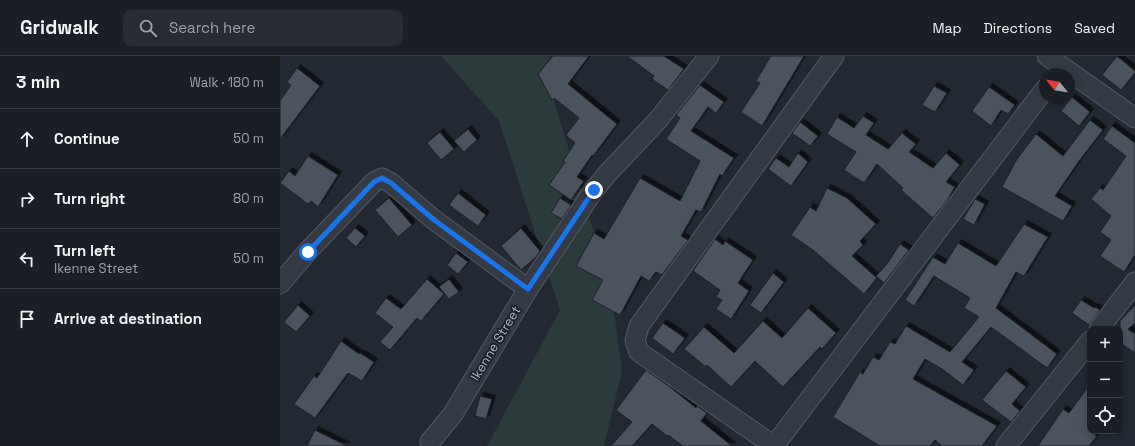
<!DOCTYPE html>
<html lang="en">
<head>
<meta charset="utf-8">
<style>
  :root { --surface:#1a1f26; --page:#272c32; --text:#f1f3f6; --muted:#9fa2a7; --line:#383d43 }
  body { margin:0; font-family:"Space Grotesk",sans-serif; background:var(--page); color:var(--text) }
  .controls { position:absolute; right:12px; bottom:12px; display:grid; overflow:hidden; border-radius:8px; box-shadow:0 2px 10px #0003 }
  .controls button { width:36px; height:36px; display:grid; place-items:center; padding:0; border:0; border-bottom:1px solid var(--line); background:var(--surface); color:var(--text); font:20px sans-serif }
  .compass { position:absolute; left:759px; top:12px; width:36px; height:36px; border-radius:50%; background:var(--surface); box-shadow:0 2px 10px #0003; rotate:300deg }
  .stop { position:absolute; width:12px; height:12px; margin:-9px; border:3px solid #1a73e8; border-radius:50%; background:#fff }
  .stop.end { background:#1a73e8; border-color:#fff; box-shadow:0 1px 4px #0008 }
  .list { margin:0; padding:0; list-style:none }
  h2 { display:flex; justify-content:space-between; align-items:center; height:52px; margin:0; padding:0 16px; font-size:17px }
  h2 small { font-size:13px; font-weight:400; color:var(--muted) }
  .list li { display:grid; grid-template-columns:26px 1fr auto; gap:12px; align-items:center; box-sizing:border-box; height:60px; padding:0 16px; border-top:1px solid var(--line) }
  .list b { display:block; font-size:15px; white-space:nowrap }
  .list p { margin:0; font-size:13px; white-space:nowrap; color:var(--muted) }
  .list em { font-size:13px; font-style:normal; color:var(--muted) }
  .icon { flex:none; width:22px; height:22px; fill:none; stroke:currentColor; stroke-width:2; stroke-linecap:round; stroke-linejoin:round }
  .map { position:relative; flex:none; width:855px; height:390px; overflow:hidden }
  header { display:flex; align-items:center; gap:24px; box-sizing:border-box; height:56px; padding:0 20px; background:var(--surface); border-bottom:1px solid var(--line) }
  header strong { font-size:19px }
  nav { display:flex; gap:22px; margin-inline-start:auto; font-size:14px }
  .search { width:280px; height:36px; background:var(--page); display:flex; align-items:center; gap:10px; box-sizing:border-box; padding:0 14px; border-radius:8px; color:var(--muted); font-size:15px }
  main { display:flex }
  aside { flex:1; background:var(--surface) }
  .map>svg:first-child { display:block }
  .green { fill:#2b3b3b }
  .building { fill:#4b535f; stroke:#1d222b; filter:url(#shadow) }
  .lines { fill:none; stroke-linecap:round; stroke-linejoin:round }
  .minor-casing { stroke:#535962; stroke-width:21 }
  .minor { stroke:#353b44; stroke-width:19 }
  .route { stroke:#1a73e8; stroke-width:5 }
  .labels { text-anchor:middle; stroke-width:3.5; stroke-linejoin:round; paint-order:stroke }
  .street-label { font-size:13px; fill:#b0b6c1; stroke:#1b2029 }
</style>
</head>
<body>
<header>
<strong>Gridwalk</strong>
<div class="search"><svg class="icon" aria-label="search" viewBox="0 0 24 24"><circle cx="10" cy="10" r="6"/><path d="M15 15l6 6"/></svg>Search here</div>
<nav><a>Map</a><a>Directions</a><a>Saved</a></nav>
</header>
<main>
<aside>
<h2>3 min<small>Walk · 180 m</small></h2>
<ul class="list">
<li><svg class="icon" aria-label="ahead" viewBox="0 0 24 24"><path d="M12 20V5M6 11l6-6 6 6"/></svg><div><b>Continue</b></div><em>50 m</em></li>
<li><svg class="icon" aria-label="right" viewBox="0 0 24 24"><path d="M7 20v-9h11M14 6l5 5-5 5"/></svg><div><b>Turn right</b></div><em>80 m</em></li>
<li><svg class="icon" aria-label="left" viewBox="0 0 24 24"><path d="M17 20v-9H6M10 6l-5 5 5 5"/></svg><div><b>Turn left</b><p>Ikenne Street</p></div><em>50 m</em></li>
<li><svg class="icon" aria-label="arrive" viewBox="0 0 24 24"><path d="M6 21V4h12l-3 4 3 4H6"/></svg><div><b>Arrive at destination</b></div></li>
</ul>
</aside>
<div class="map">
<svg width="855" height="390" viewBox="0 0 855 390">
  <defs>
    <filter id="shadow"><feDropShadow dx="3.5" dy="-3.5" stdDeviation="0" flood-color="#0009"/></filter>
  </defs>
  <rect width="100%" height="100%" fill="#222933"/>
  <path class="green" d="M161,0H270L265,15L331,234L342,315L324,390H207L280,254L219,65Z"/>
  <path class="building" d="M273,0H309L288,28L337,68L313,100L312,99L297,121L304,125L291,144L269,129L285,106L283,105L295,87L286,79L299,62L274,42L272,44L258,18Z
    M347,0H384L404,13L388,34L372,23L374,20Z
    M491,0H524L482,70L461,56L480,27L476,25Z
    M837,0L855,15V17L841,34L822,19Z
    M17,12L40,30L0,83V45L11,29L7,26Z
    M420,29L444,46L436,57L428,51L411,75L454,102L442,120L440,118L421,156L416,154L401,180L408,184L382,219L376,216L369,225L361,220L340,259L312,244L323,224L296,210L314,177L324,183L360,122L400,145L420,105L386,83L400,62L396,59Z
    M654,30L667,37L655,56L642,49Z
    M709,31L735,49L728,58L721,54L711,70L692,55Z
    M792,41L810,56L799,70L781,55Z
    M583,60L594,67L586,79L608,93L622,77L636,88L629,96L653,112L666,97L680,109L666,126L675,131L666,146L653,162L621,134L623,132L597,108L584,127L564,114L576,96L547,78L557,61L574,72Z
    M810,64L823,74L799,105L775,140L792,150L783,165L722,131L737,103L756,78L783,100Z
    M520,66L538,80L530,90L512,77Z
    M832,70L855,87V199L844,216L820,200L831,184L820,176L831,160L811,143L820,132L823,134L846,100L823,83Z
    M188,73L197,84L184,96L174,85Z
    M160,76L174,93L161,104L147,87Z
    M518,97L528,106L511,130L488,113L496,102L509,111Z
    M28,100L58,119L38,151L31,145L28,148L0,127L9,115L15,120Z
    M547,132L567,142L596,168L580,185L583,189L572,200L597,222L584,238L533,194L511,179L530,151L536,155Z
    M178,137L206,159L198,170L169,149Z
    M109,142L132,169L118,181L95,154Z
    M280,142L291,149L282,163L271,157Z
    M695,143L705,148L694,169L683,163Z
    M744,168L768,181L744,220L736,216L716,252L777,298L767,312L711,271L682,306L694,314L683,329L662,313L645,303L633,323L717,370L702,390H662L655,384L650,390H600L553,361L580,316L583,318L593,301L599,304L610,286L615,288L626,270L670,296L699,261L684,252L690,242L654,220L634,250L625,244L653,201L665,208L678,187L716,210Z
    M75,172L85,180L76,191L66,182Z
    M241,172L260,195L256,201L241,214L221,190Z
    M435,183L443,189L445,185L473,204L458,227L469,235L451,263L436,253L442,244L436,241L440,234L413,215Z
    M620,188L629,194L604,227L596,220L607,208Z
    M176,197L188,206L178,218L167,209Z
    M493,217L504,226L481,257L470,249Z
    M147,223L164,238L141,265L137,262L110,294L100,286L113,271L95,257L106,242L121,253Z
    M169,223L179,236L169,243L159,231Z
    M801,244L814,252L815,251L820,254L809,269L792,257Z
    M18,249L30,260L16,276L4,266Z
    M855,249V267L848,273L855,278V297L840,287V265Z
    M528,252L556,277L542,293L540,291L503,331L475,305L451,331L427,309L426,311L404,293L424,271L454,297L483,265L502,282Z
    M383,267L405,282L393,298L372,282Z
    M61,285L79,298L80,297L94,306L82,325L68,317L35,362L14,348L34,320L37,322Z
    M366,314L390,331L416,352L417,350L427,357L421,365L452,390H403L388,379L387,380L372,368L352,390H331L352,366L336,354Z
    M726,315L746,331L732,348L740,355L731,366L702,344Z
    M810,328V375L817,380L809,390H758L783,353L789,357Z
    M200,340L212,343L206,363L195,360Z
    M35,374L67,390H27Z"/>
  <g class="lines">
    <defs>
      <path id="minor" d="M554,0L359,270L355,285L359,296L494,390L765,33
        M767,0L855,62
        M0,228L28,195L94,126L102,122L111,127L153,163L248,233
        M819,273L855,226
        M150,386L173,358L248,233L314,134L328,117L378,64L429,0
        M726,390L810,285"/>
    </defs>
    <use href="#minor" class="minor-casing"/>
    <use href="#minor" class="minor"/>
  </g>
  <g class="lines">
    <path class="route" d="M28,196L94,126L102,122L111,127L153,163L248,233L314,134"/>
  </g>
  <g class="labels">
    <g class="street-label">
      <text transform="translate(215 287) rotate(-59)" y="5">Ikenne Street</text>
    </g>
  </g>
</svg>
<div class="controls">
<button>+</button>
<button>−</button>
<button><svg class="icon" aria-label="locate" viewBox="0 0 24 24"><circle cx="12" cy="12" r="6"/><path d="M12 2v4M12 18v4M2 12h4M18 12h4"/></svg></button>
</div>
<svg class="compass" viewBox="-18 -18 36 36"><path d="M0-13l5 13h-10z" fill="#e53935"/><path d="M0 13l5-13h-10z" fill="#9fa2a7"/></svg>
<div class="stop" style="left:28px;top:196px"></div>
<div class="stop end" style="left:314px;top:134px"></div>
</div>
</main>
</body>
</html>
